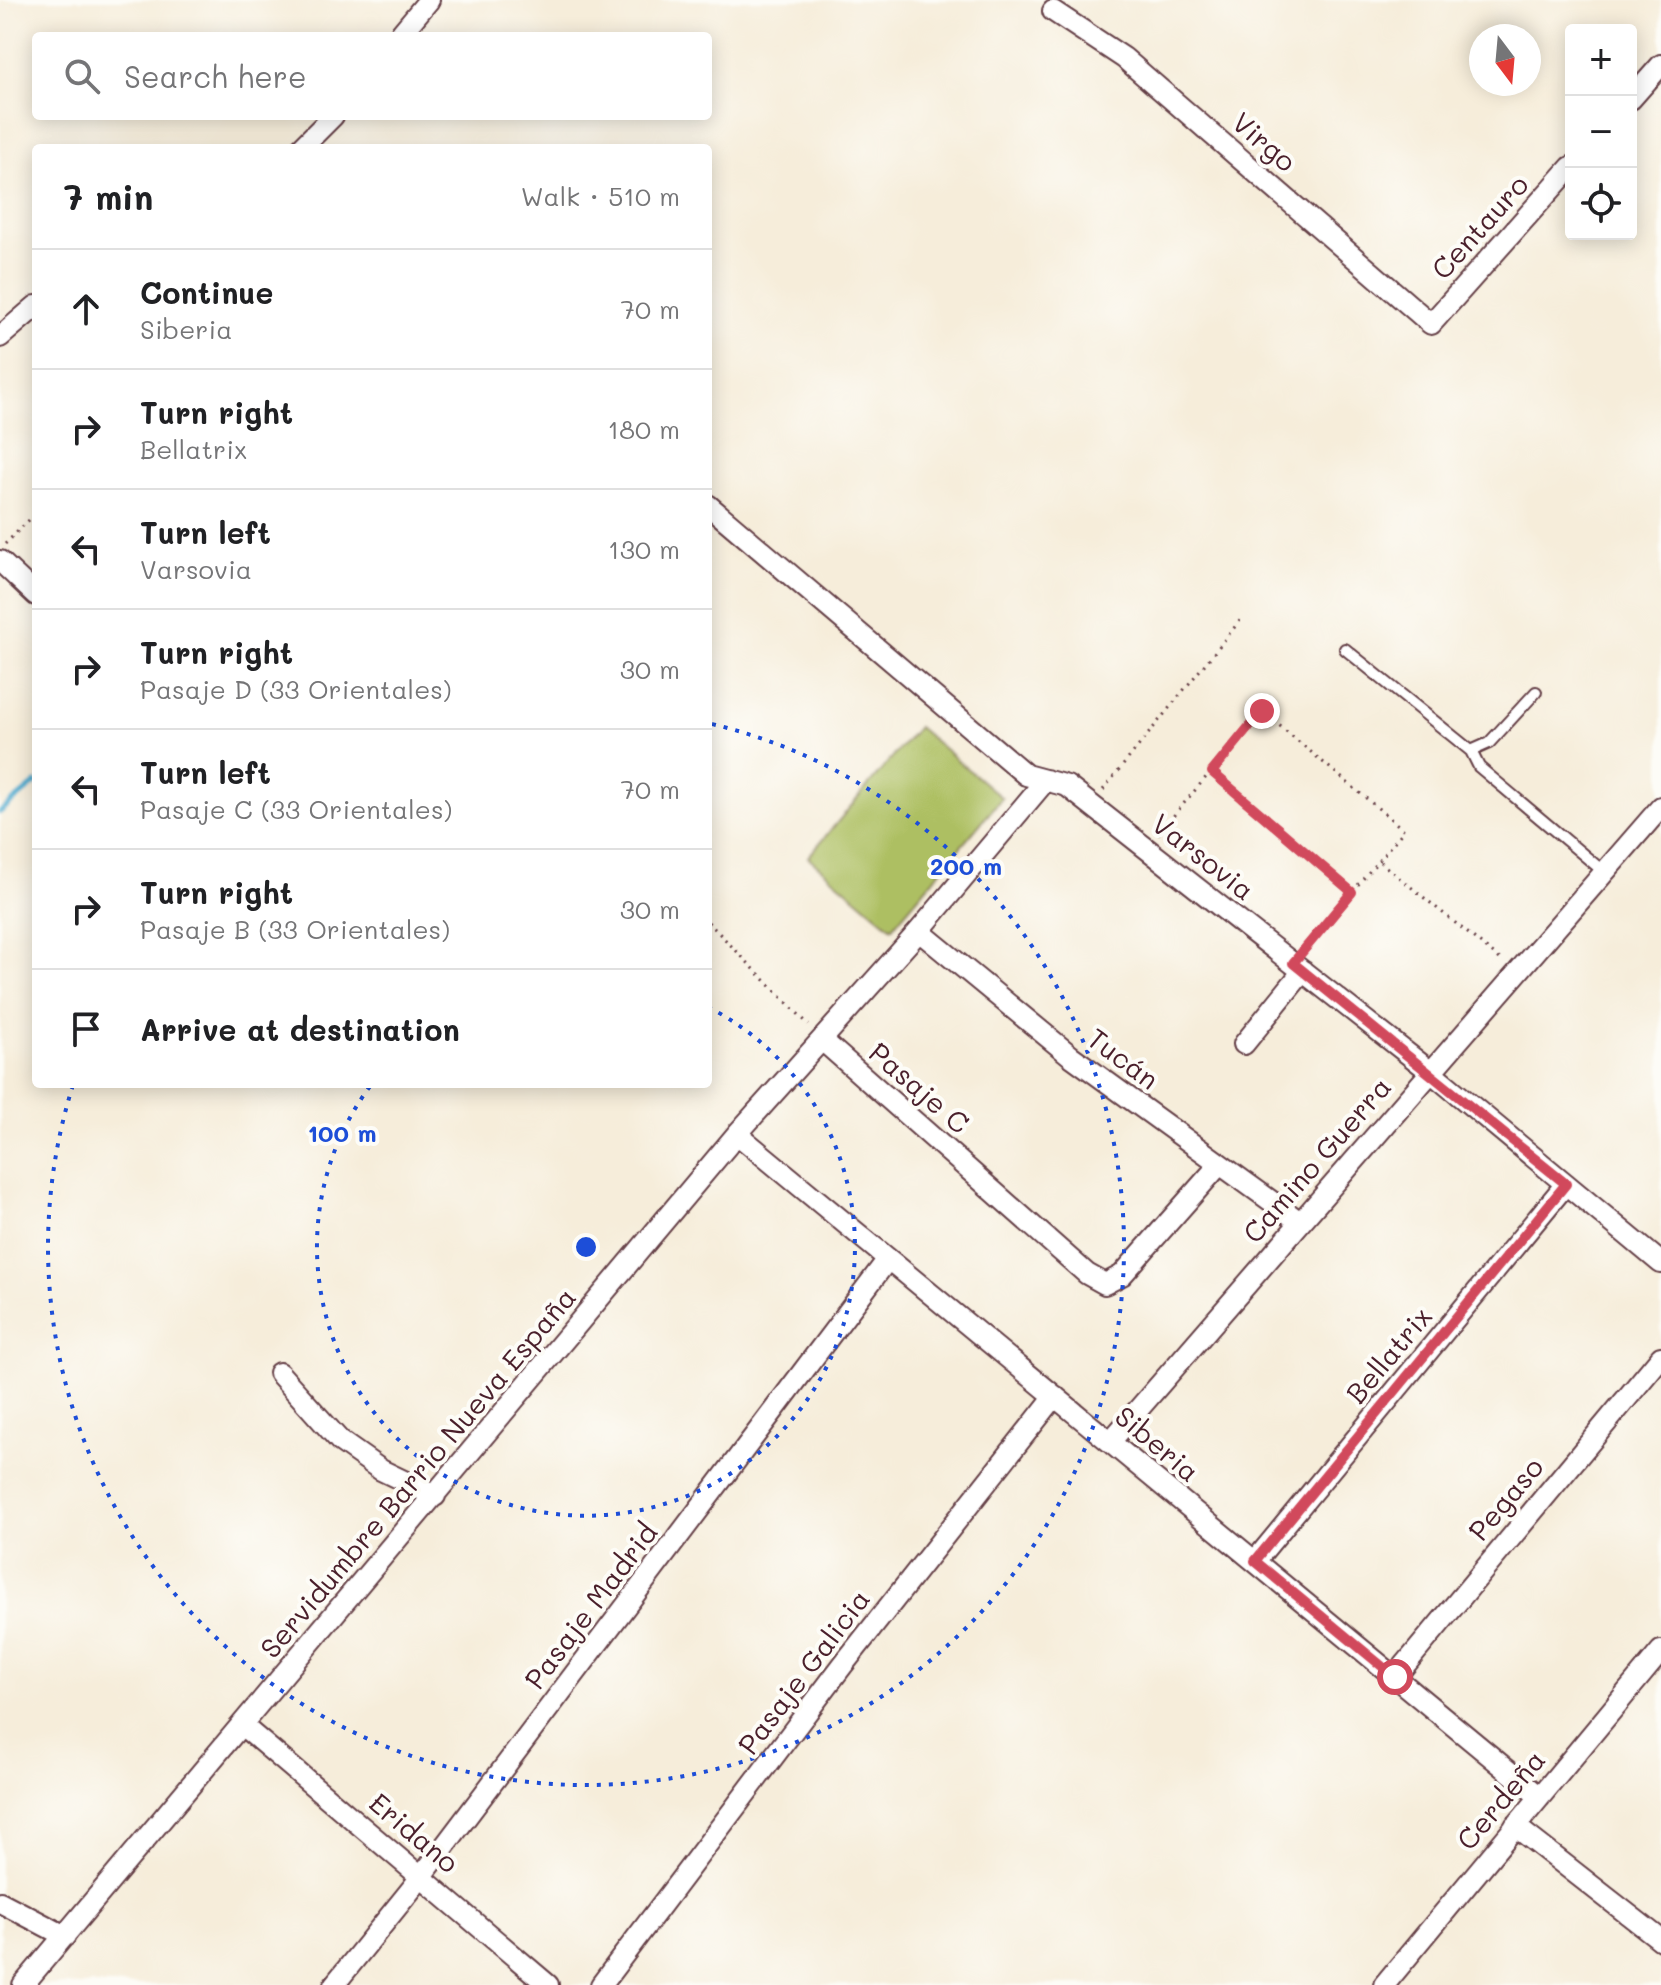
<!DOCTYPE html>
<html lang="en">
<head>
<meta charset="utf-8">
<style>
  :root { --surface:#fff; --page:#f6f6f6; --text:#202124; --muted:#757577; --line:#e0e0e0 }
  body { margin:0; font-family:Mali,sans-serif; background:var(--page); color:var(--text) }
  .controls { position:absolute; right:24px; top:24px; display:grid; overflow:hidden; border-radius:8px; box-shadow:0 4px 20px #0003 }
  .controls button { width:72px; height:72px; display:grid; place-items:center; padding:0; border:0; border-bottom:2px solid var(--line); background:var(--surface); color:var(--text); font:40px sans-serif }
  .compass { position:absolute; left:1469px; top:24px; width:72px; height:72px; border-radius:50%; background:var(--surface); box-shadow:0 4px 20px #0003; rotate:164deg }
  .stop { position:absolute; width:24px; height:24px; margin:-18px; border:6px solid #d1495b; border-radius:50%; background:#fff }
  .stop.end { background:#d1495b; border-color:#fff; box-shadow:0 2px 8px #0008 }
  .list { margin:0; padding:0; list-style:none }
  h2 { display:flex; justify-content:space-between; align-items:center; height:104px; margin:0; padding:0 32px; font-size:34px }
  h2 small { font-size:26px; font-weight:400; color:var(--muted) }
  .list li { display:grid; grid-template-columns:52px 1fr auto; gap:24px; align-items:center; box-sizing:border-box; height:120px; padding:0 32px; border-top:2px solid var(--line) }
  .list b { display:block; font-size:30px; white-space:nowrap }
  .list p { margin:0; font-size:26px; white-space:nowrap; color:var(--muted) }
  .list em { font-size:26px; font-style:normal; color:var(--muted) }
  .icon { flex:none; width:44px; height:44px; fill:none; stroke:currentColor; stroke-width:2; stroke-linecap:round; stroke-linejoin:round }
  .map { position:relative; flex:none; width:1661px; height:1985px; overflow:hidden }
  .search { position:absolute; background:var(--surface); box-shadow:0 4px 20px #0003; left:32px; top:32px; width:680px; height:88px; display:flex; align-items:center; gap:20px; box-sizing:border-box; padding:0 28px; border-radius:8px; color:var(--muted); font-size:30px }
  .panel { position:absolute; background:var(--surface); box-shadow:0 4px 20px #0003; left:32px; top:144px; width:680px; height:944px; border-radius:8px }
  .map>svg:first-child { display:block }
  .green { fill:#adbf62; stroke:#7c6f46; stroke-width:2 }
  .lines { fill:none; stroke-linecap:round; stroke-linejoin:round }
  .stream { stroke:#52add0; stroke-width:5 }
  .service-casing { stroke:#643e45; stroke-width:14 }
  .minor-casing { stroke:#643e45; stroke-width:24 }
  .path { stroke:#643e45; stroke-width:3; stroke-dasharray:2 6; stroke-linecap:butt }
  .service { stroke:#fff; stroke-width:10 }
  .minor { stroke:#fff; stroke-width:20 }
  .route { stroke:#d1495b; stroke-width:10 }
  .ring { fill:none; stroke:#1d4ed8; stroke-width:4; stroke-dasharray:4 8 }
  .labels { text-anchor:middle; stroke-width:8; stroke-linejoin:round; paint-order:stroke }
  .street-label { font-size:28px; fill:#4a1f2b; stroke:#fdfcf7 }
  .centre { fill:#1d4ed8; stroke:#fdfcf7; stroke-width:4 }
  .ring-label { font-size:24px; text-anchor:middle; font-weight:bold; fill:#1d4ed8; stroke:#fdfcf7; stroke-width:8; stroke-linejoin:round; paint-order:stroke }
</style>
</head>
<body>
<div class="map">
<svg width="1661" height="1985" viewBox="0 0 1661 1985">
  <rect width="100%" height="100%" fill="#fdfcf7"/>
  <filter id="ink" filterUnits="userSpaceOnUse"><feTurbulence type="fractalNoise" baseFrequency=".0125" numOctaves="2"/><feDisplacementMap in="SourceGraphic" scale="16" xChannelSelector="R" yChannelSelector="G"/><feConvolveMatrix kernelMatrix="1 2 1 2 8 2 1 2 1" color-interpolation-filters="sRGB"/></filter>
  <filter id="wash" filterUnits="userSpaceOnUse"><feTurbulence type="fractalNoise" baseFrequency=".006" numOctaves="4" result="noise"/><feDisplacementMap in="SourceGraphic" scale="32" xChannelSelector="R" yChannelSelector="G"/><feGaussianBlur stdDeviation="1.8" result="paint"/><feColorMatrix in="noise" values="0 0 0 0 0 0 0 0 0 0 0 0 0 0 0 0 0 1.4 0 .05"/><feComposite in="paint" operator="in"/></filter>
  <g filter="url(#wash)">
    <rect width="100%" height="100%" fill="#f6edda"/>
    <path class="green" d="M918,727L1002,798L892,928L808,857Z"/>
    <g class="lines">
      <path class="stream" d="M0,812L36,783"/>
    </g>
  </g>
  <g filter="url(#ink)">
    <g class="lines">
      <defs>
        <path id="service" d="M1345,649L1471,751L1479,767L1604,872
          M1471,751L1489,743L1536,692"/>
        <path id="minor" d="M1053,11L1124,58L1431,324L1571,167
          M399,36L429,0
          M1631,99L1661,65
          M301,148L333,116
          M0,337L36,306
          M708,505L1026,775L1067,786L1431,1072L1661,1263
          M0,561L36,595
          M919,931L1071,1056L1300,1222
          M822,1040L1087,1274L1105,1284L1122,1275L1219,1165
          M1244,1044L1303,971
          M737,1134L1540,1797
          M279,1373L340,1441L381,1470L435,1496
          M1110,1442L1661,807
          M1255,1561L1566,1184
          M1395,1677L1661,1357
          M243,1726L548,1985
          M1515,1826L1661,1940
          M0,1902L65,1936
          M23,1985L737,1134L919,931L1046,780
          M334,1985L422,1876L888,1259
          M601,1985L842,1666L1055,1396
          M1384,1985L1661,1651"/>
      </defs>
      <use href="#service" class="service-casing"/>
      <use href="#minor" class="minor-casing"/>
      <path class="path" d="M5,544L36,513
        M1212,773L1352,892
        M1103,790L1242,618
        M1158,834L1262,711L1404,830L1305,948
        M1380,862L1501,960
        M708,922L809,1025"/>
      <use href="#service" class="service"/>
      <use href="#minor" class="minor"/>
    </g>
  </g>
  <g class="lines" filter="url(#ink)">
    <path class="route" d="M1262,711L1212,772L1352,892L1293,963L1566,1184L1255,1561L1395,1677"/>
  </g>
  <g class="ring">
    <path d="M708 1007A269 269 0 1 1 371 1085"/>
    <path d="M712 724A538 538 0 1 1 73 1085"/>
  </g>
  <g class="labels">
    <g class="street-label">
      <text transform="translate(1264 142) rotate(41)" y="10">Virgo</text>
      <text transform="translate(1480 227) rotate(-48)" y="10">Centauro</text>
      <text transform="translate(1203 857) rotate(38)" y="10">Varsovia</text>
      <text transform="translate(1123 1059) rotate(37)" y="10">Tucán</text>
      <text transform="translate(919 1088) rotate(41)" y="10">Pasaje C</text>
      <text transform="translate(1317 1160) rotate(-49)" y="10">Camino Guerra</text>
      <text transform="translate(1389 1355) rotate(-50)" y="10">Bellatrix</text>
      <text transform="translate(1157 1444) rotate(40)" y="10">Siberia</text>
      <text transform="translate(418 1473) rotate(-50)" y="10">Servidumbre Barrio Nueva España</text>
      <text transform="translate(1506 1499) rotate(-50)" y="10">Pegaso</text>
      <text transform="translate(591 1606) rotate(-53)" y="10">Pasaje Madrid</text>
      <text transform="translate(804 1672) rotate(-53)" y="10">Pasaje Galicia</text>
      <text transform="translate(1501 1800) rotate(-50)" y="10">Cerdeña</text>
      <text transform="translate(414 1833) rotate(40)" y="10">Eridano</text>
    </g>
  </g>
  <circle cx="586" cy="1247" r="12" class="centre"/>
  <g class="ring-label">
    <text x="966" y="875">200 m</text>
    <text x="342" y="1142">100 m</text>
  </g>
</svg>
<div class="controls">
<button>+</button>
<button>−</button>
<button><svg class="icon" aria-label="locate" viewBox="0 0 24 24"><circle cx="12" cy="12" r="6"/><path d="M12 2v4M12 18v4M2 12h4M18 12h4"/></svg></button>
</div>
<svg class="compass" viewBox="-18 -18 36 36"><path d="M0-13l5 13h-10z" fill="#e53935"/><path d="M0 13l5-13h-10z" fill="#757577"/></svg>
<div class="stop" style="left:1395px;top:1677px"></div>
<div class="stop end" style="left:1262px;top:711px"></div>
<div class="search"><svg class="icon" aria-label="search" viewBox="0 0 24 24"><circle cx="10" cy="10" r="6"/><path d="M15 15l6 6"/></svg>Search here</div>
<section class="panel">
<h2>7 min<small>Walk · 510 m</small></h2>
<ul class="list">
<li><svg class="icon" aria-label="ahead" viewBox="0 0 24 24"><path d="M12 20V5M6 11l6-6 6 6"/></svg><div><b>Continue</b><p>Siberia</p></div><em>70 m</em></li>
<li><svg class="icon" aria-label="right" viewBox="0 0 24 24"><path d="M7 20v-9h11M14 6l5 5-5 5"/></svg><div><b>Turn right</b><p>Bellatrix</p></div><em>180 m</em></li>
<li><svg class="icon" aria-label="left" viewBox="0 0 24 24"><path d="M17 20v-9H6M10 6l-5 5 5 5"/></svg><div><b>Turn left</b><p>Varsovia</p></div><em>130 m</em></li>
<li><svg class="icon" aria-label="right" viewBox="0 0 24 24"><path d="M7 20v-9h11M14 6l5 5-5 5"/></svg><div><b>Turn right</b><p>Pasaje D (33 Orientales)</p></div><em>30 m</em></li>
<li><svg class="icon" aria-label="left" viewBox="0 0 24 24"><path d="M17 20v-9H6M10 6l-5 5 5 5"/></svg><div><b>Turn left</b><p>Pasaje C (33 Orientales)</p></div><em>70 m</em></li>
<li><svg class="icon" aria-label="right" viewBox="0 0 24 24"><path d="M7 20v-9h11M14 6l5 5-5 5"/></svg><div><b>Turn right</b><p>Pasaje B (33 Orientales)</p></div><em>30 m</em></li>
<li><svg class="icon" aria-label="arrive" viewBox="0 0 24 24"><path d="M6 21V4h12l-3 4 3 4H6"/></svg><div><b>Arrive at destination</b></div></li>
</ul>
</section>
</div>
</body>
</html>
